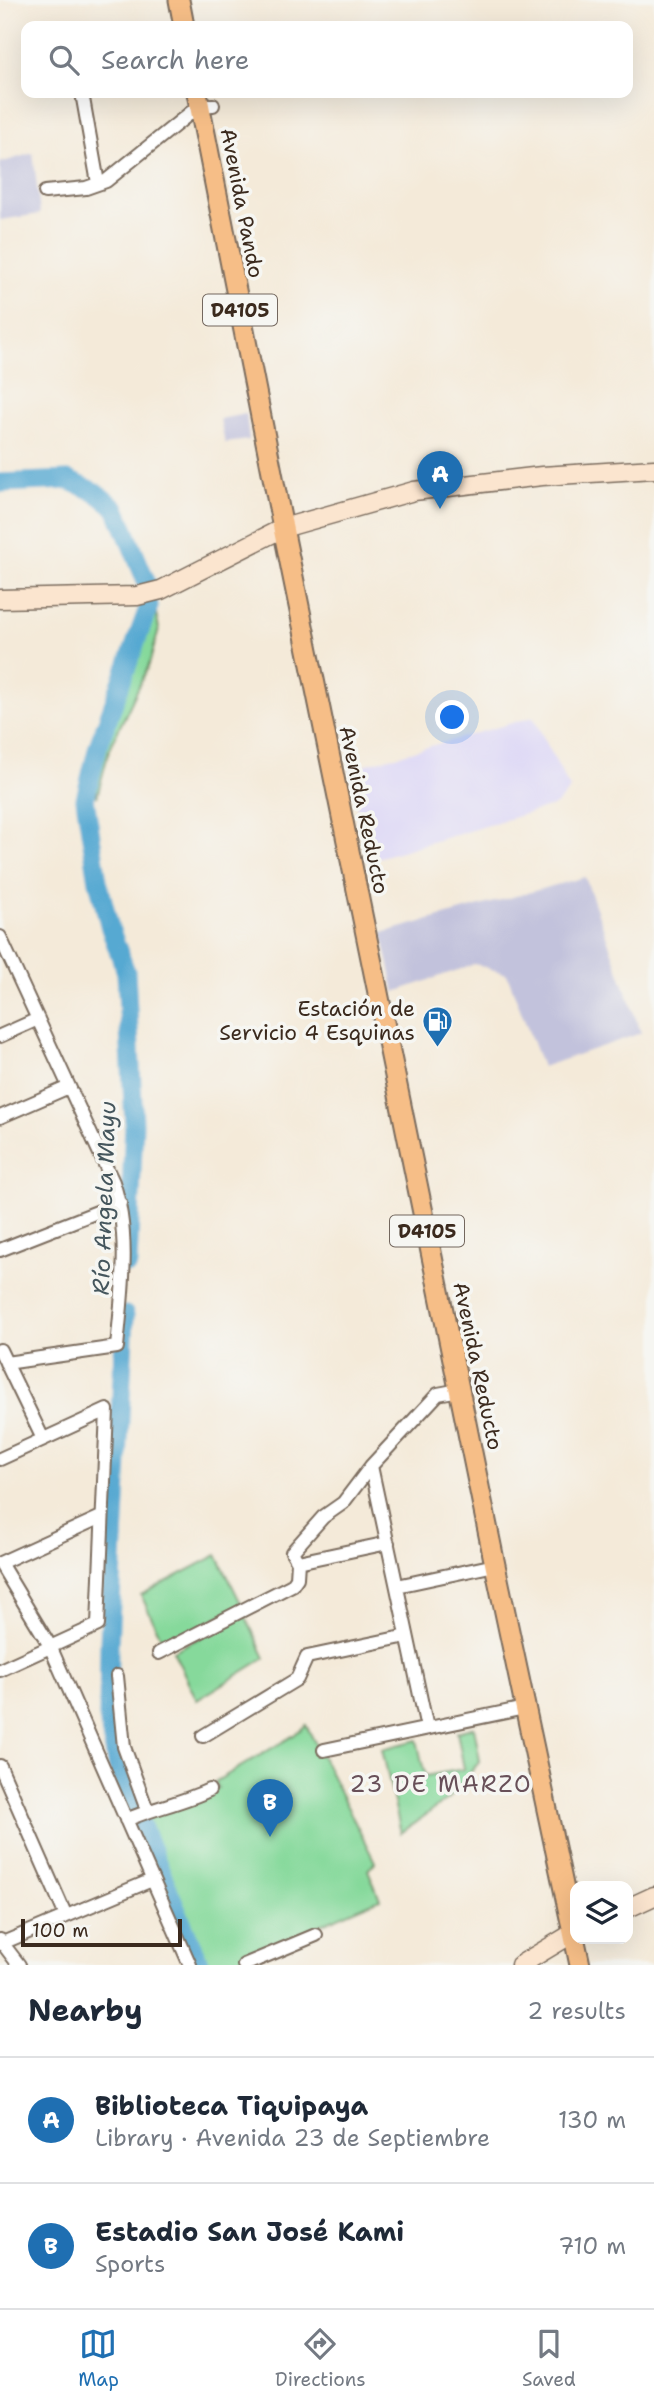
<!DOCTYPE html>
<html lang="en">
<head>
<meta charset="utf-8">
<style>
  :root { --surface:#fff; --page:#f6f6f7; --text:#1f2937; --muted:#747a83; --line:#e0e1e3; --accent:#1f6fb2 }
  body { margin:0; font-family:"Shantell Sans",sans-serif; background:var(--page); color:var(--text) }
  .controls { position:absolute; right:21px; bottom:21px; display:grid; overflow:hidden; border-radius:14px; box-shadow:0 7px 28px #0002 }
  .controls button { width:63px; height:63px; display:grid; place-items:center; padding:0; border:0; border-bottom:2px solid var(--line); background:var(--surface); color:var(--text); font:35px sans-serif }
  .scale { position:absolute; left:21px; bottom:18px; width:161px; box-sizing:border-box; padding-left:7px; border:4px solid #3b2a1e; border-top:0; font-size:19px; line-height:24px; white-space:nowrap; color:#3b2a1e; -webkit-text-stroke:5px #f6f6f2; paint-order:stroke }
  .you { position:absolute; left:453px; top:718px; width:24px; height:24px; margin:-18px; border:5px solid #fff; border-radius:50%; background:#1a73e8; box-shadow:0 0 0 10px #1a73e833 }
  .badge { display:grid; place-items:center; width:46px; height:46px; border-radius:50%; background:var(--accent); color:#fff; font-size:23px; font-weight:700 }
  .pin { position:absolute; translate:-50% -58px; filter:drop-shadow(0 2px 4px #0008) }
  .pin::after { content:''; position:absolute; top:37px; width:24px; height:21px; background:inherit; clip-path:polygon(0 0,100% 0,50% 100%) }
  .list { margin:0; padding:0; list-style:none }
  h2 { display:flex; justify-content:space-between; align-items:center; height:91px; margin:0; padding:0 28px; font-size:30px }
  h2 small { font-size:23px; font-weight:400; color:var(--muted) }
  .list li { display:grid; grid-template-columns:46px 1fr auto; gap:21px; align-items:center; box-sizing:border-box; height:126px; padding:0 28px; border-top:2px solid var(--line) }
  .list b { display:block; font-size:26px; white-space:nowrap }
  .list p { margin:0; font-size:23px; white-space:nowrap; color:var(--muted) }
  .list em { font-size:23px; font-style:normal; color:var(--muted) }
  .icon { flex:none; width:38px; height:38px; fill:none; stroke:currentColor; stroke-width:2; stroke-linecap:round; stroke-linejoin:round }
  .map { position:relative; flex:none; width:654px; height:1965px; overflow:hidden }
  .search { position:absolute; background:var(--surface); box-shadow:0 7px 28px #0002; left:21px; right:21px; top:21px; height:77px; display:flex; align-items:center; gap:18px; box-sizing:border-box; padding:0 24px; border-radius:14px; color:var(--muted); font-size:26px }
  .sheet { height:343px; background:var(--surface) }
  nav { display:flex; justify-content:space-around; align-items:center; box-sizing:border-box; height:98px; border-top:2px solid var(--line); background:var(--surface); font-size:19px; color:var(--muted) }
  nav a { display:grid; justify-items:center; gap:4px }
  nav .on { color:var(--accent) }
  .map>svg:first-child { display:block }
  .built { fill:#dcd6f6 }
  .industrial { fill:#c2c2dc }
  .green { fill:#86d99b; stroke:#60825c; stroke-width:2 }
  .lines { fill:none; stroke-linecap:round; stroke-linejoin:round }
  .river { stroke:#57a9d2; stroke-width:19 }
  .street-casing { stroke:#7c6d5f; stroke-width:16 }
  .secondary-casing { stroke:#7c6d5f; stroke-width:21 }
  .primary-casing { stroke:#7c6d5f; stroke-width:23 }
  .street { stroke:#fff; stroke-width:12 }
  .secondary { stroke:#fbe5cf; stroke-width:18 }
  .primary { stroke:#f6be87; stroke-width:19 }
  .labels { text-anchor:middle; stroke-width:7; stroke-linejoin:round; paint-order:stroke }
  .shield { fill:#f6f6f2; stroke:#73675e; stroke-width:2 }
  .shield-label { font-size:19px; font-weight:bold; fill:#3b2a1e }
  .street-label { font-size:21px; fill:#3b2a1e; stroke:#f6f6f2 }
  .poi-label { font-size:21px; fill:#3b2a1e; stroke:#f6f6f2; text-anchor:end }
  .water-label { font-size:23px; font-style:italic; fill:#45565d; stroke:#f6f6f2 }
  .neighbourhood-label { font-size:23px; letter-spacing:2px; fill:#685059; stroke:#f6f6f2 }
</style>
</head>
<body>
<div class="map">
<svg width="654" height="1965" viewBox="0 0 654 1965">
  <rect width="100%" height="100%" fill="#f6f6f2"/>
  <filter id="ink" filterUnits="userSpaceOnUse"><feTurbulence type="fractalNoise" baseFrequency=".0143" numOctaves="2"/><feDisplacementMap in="SourceGraphic" scale="14" xChannelSelector="R" yChannelSelector="G"/><feConvolveMatrix kernelMatrix="1 2 1 2 8 2 1 2 1" color-interpolation-filters="sRGB"/></filter>
  <filter id="wash" filterUnits="userSpaceOnUse"><feTurbulence type="fractalNoise" baseFrequency=".00686" numOctaves="4" result="noise"/><feDisplacementMap in="SourceGraphic" scale="28" xChannelSelector="R" yChannelSelector="G"/><feGaussianBlur stdDeviation="1.57" result="paint"/><feColorMatrix in="noise" values="0 0 0 0 0 0 0 0 0 0 0 0 0 0 0 0 0 1.4 0 .05"/><feComposite in="paint" operator="in"/></filter>
  <g filter="url(#wash)">
    <rect width="100%" height="100%" fill="#f4ead9"/>
    <path class="built" d="M533,717L570,789L556,805L367,861L350,769Z"/>
    <path class="industrial" d="M33,153L40,214L0,220V163Z
      M246,414L249,440L225,443L220,419Z
      M585,877L641,1033L542,1067L507,974L475,964L395,992L382,933Z"/>
    <path class="green" d="M154,603L159,629L149,665L109,750L97,797C91,765 112,722 124,692C135,663 146,634 154,603Z
      M217,1555L242,1605L164,1644L141,1595Z
      M245,1615L265,1658L197,1700L173,1651Z
      M306,1725L375,1862L368,1870L380,1899L227,1965H194L132,1821L168,1811L218,1788L215,1782L294,1735Z
      M474,1727L480,1761L449,1798L401,1833L382,1749L417,1740L425,1776L464,1769L457,1732Z"/>
    <g class="lines">
      <path class="river" d="M0,483L68,480L95,492L116,508L148,586
        M128,1264L134,1123L126,972L110,928L98,881L85,799L98,746L149,606
        M125,1315L109,1644L108,1717L116,1763L133,1804
        M141,1824L200,1965"/>
    </g>
  </g>
  <g filter="url(#ink)">
    <g class="lines">
      <defs>
        <path id="street" d="M82,93L98,183
          M45,192L86,188L106,181L199,106L213,105
          M0,937L113,1182C131,1234 122,1293 117,1347L6,1363
          M0,1036L38,1019
          M0,1117L69,1087
          M0,1250L120,1203
          M0,1350L43,1439
          M0,1459L107,1410L98,1625L0,1670
          M371,1466L427,1728
          M298,1562L292,1552L323,1517L343,1503L371,1466L438,1394L459,1390
          M0,1563L50,1646L190,1965
          M0,1563L101,1517
          M397,1586L495,1565
          M159,1653L292,1585L297,1578L298,1562L388,1543
          M117,1676L124,1747L147,1810
          M203,1736L297,1679L307,1657L407,1636
          M324,1750L525,1708
          M0,1766L66,1916
          M126,1820C153,1808 182,1803 209,1790
          M0,1940L19,1965
          M0,1944L152,1880
          M244,1965L316,1935"/>
        <path id="secondary" d="M0,599L137,596L161,590L283,528L414,491L542,476L654,469
          M628,1908L654,1896
          M520,1965L575,1932"/>
        <path id="primary" d="M179,0L184,26
          M197,93L283,528L495,1565L580,1965"/>
      </defs>
      <use href="#street" class="street-casing"/>
      <use href="#secondary" class="secondary-casing"/>
      <use href="#primary" class="primary-casing"/>
      <use href="#street" class="street"/>
      <use href="#secondary" class="secondary"/>
      <use href="#primary" class="primary"/>
    </g>
  </g>
  <defs>
    <symbol id="fuel-pin" viewBox="-11 -11 22 30"><path d="M0 17L-7.5 6A9.5 9.5 0 1 1 7.5 6Z" fill="#1f6fb2" stroke="#f6f6f2"/><path d="M-5.5-6h7V0h2V4h1.3V-2.5L3-4.5l.8-.8L6-3V5H2.5V1h-1V6h-7ZM-4.2-4.7v3.2H.2V-4.7Z" fill="#fff"/></symbol>
  </defs>
  <g fill-rule="evenodd">
    <use href="#fuel-pin" x="420" y="1004" width="35" height="47"/>
  </g>
  <g class="labels">
    <g class="shield">
      <rect x="203" y="294.5" width="74" height="31" rx="5"/>
      <rect x="390" y="1215.5" width="74" height="31" rx="5"/>
    </g>
    <g class="shield-label">
      <text x="240" y="317">D4105</text>
      <text x="427" y="1238">D4105</text>
    </g>
    <g class="street-label">
      <text transform="translate(242 203) rotate(79)" y="7">Avenida Pando</text>
      <text transform="translate(364 810) rotate(78)" y="7">Avenida Reducto</text>
      <text transform="translate(478 1366) rotate(78)" y="7">Avenida Reducto</text>
    </g>
    <g class="poi-label">
      <text x="415" y="1016">Estación de<tspan x="415" dy="24">Servicio 4 Esquinas</tspan></text>
    </g>
    <g class="water-label">
      <text transform="translate(104 1198) rotate(-88)" y="8">Río Angela Mayu</text>
    </g>
    <g class="neighbourhood-label">
      <text x="441" y="1792">23 DE MARZO</text>
    </g>
  </g>
</svg>
<div class="controls">
<button><svg class="icon" aria-label="layers" viewBox="0 0 24 24"><path d="M12 4l9 5-9 5-9-5zM3 14l9 5 9-5"/></svg></button>
</div>
<div class="scale">100 m</div>
<div class="you"></div>
<div class="pin badge" style="left:440px;top:509px">A</div>
<div class="pin badge" style="left:270px;top:1837px">B</div>
<div class="search"><svg class="icon" aria-label="search" viewBox="0 0 24 24"><circle cx="10" cy="10" r="6"/><path d="M15 15l6 6"/></svg>Search here</div>
</div>
<section class="sheet">
<h2>Nearby<small>2 results</small></h2>
<ul class="list">
<li><span class="badge">A</span><div><b>Biblioteca Tiquipaya</b><p>Library · Avenida 23 de Septiembre</p></div><em>130 m</em></li>
<li><span class="badge">B</span><div><b>Estadio San José Kami</b><p>Sports</p></div><em>710 m</em></li>
</ul>
</section>
<nav>
<a class="on"><svg class="icon" aria-label="map" viewBox="0 0 24 24"><path d="M3 6l6-2 6 2 6-2v14l-6 2-6-2-6 2zM9 4v14M15 6v14"/></svg>Map</a>
<a><svg class="icon" aria-label="directions" viewBox="0 0 24 24"><path d="M12 3l9 9-9 9-9-9zM9 14v-3h6M13 9l2 2-2 2"/></svg>Directions</a>
<a><svg class="icon" aria-label="saved" viewBox="0 0 24 24"><path d="M7 4h10v16l-5-4-5 4z"/></svg>Saved</a>
</nav>
</body>
</html>
